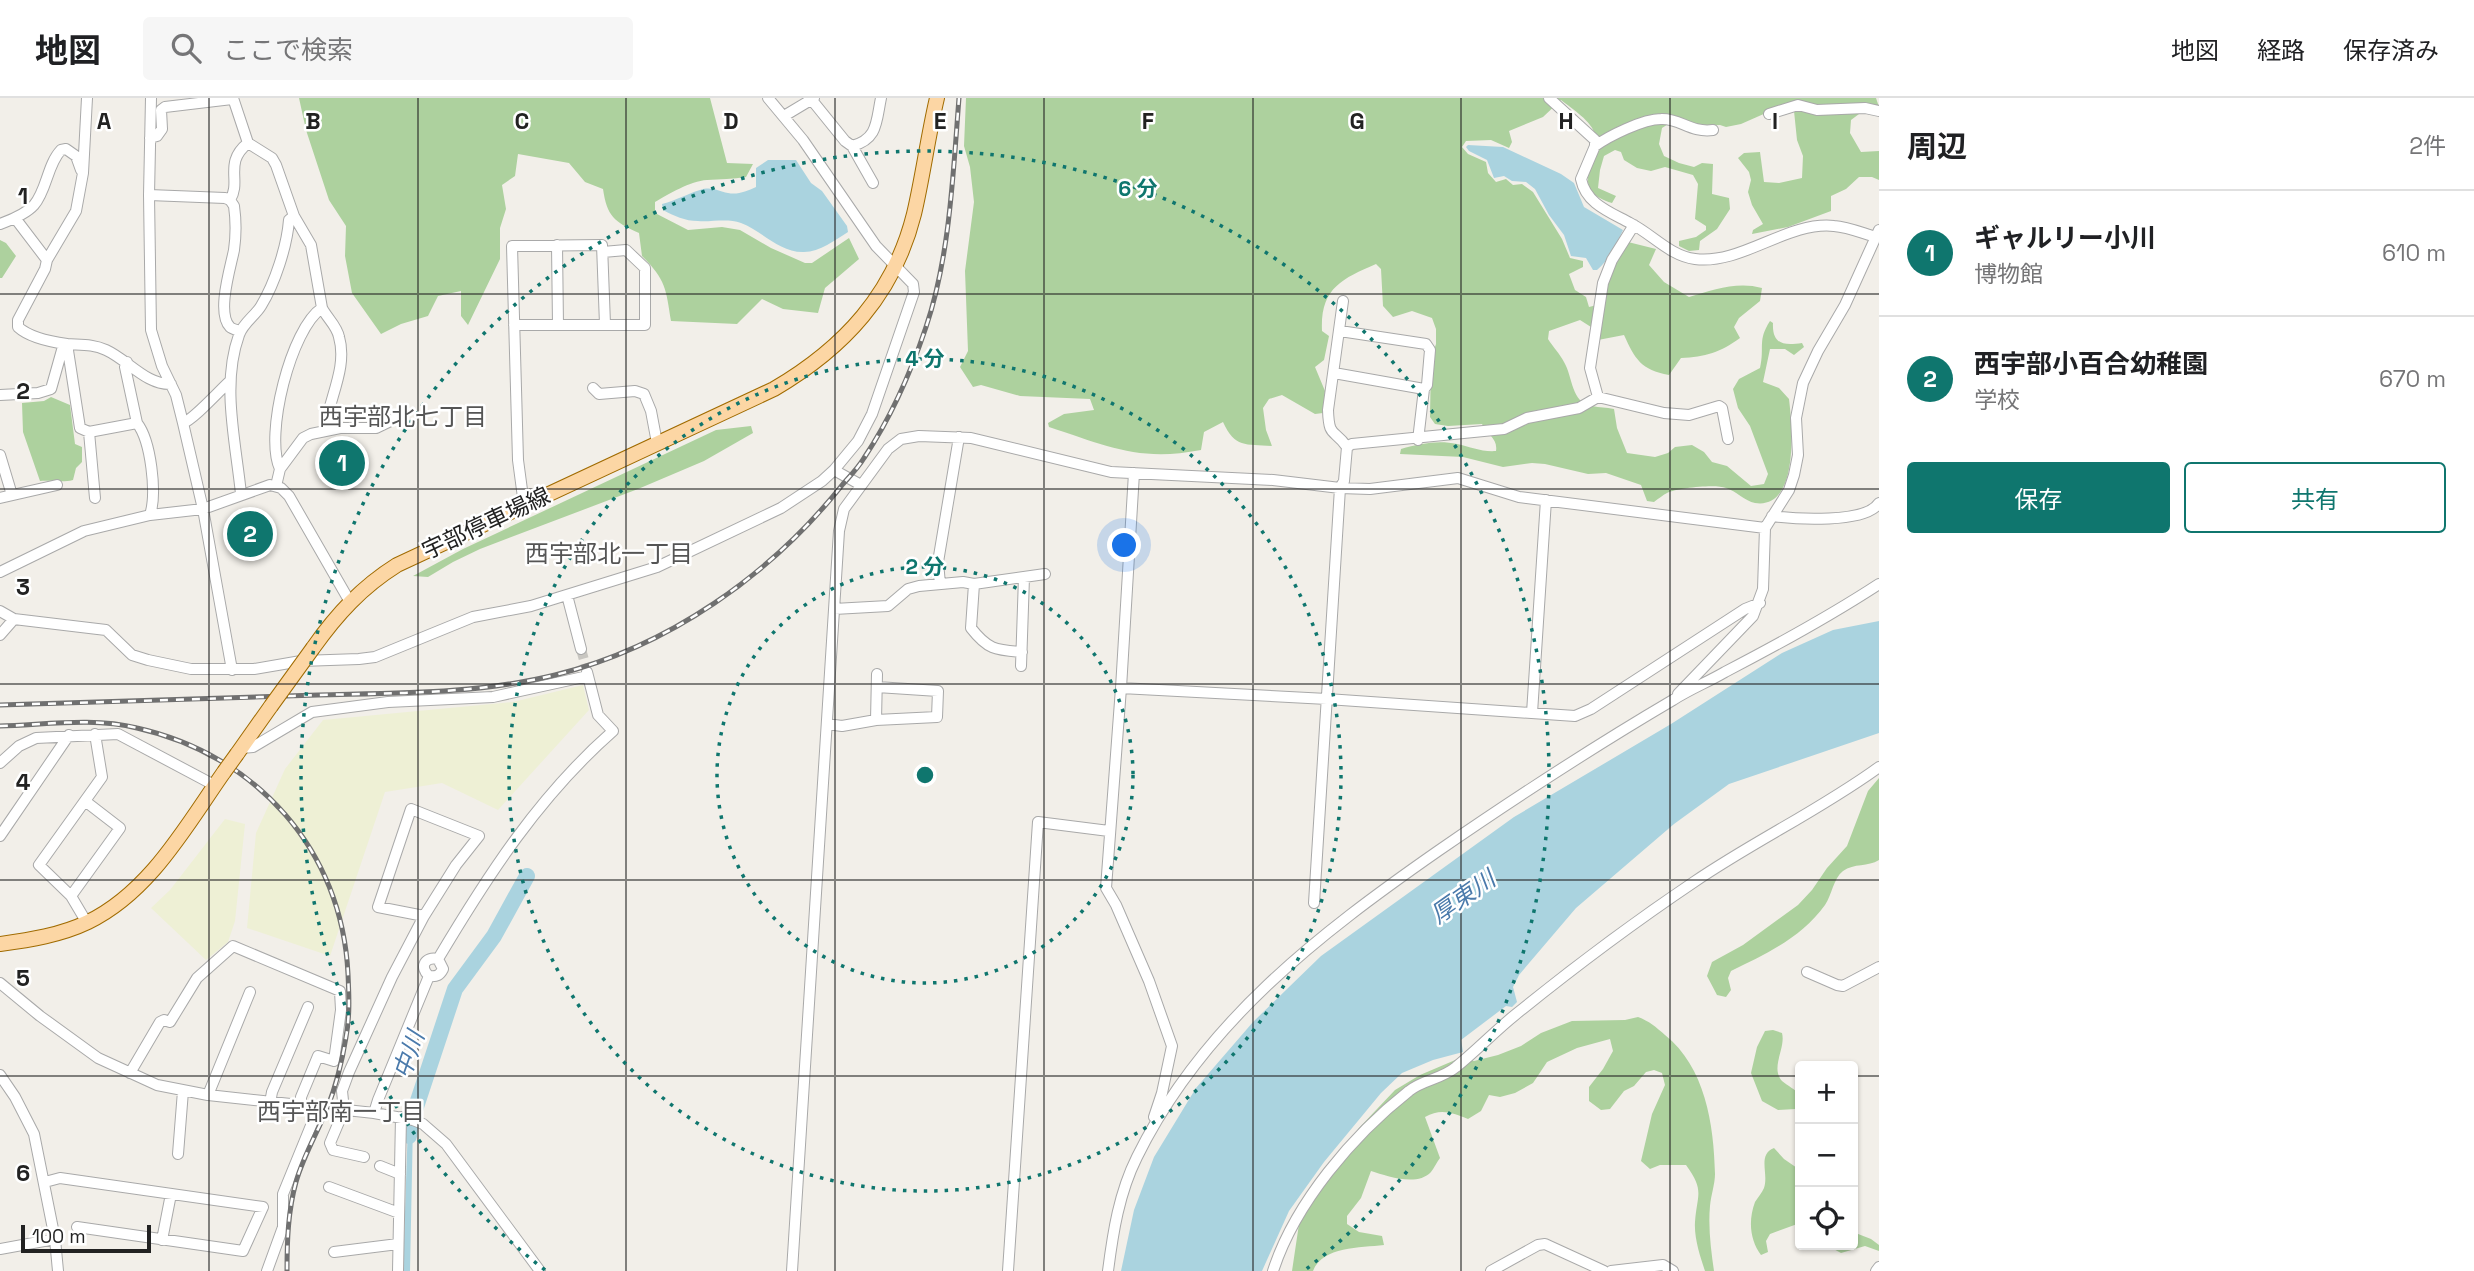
<!DOCTYPE html>
<html lang="ja">
<head>
<meta charset="utf-8">
<style>
  :root { --surface:#fff; --page:#f6f6f6; --text:#202124; --muted:#757577; --line:#e0e0e0; --accent:#0f766e }
  body { margin:0; font-family:"Space Grotesk","Noto Sans JP",sans-serif; background:var(--page); color:var(--text) }
  .controls { position:absolute; right:21px; bottom:21px; display:grid; overflow:hidden; border-radius:7px; box-shadow:0 2px 5px #0004 }
  .controls button { width:63px; height:63px; display:grid; place-items:center; padding:0; border:0; border-bottom:2px solid var(--line); background:var(--surface); color:var(--text); font:35px sans-serif }
  .scale { position:absolute; left:21px; bottom:18px; width:130px; box-sizing:border-box; padding-left:7px; border:4px solid #222; border-top:0; font-size:19px; line-height:24px; white-space:nowrap; color:#222; -webkit-text-stroke:5px #fff; paint-order:stroke }
  .you { position:absolute; left:1125px; top:448px; width:24px; height:24px; margin:-18px; border:5px solid #fff; border-radius:50%; background:#1a73e8; box-shadow:0 0 0 10px #1a73e833 }
  .badge { display:grid; place-items:center; width:46px; height:46px; border-radius:50%; background:var(--accent); color:#fff; font-size:23px; font-weight:700 }
  .pin { position:absolute; translate:-50% -50%; border:4px solid #fff; box-shadow:0 2px 7px #0006 }
  .list { margin:0; padding:0; list-style:none }
  h2 { display:flex; justify-content:space-between; align-items:center; height:91px; margin:0; padding:0 28px; font-size:30px }
  h2 small { font-size:23px; font-weight:400; color:var(--muted) }
  .list li { display:grid; grid-template-columns:46px 1fr auto; gap:21px; align-items:center; box-sizing:border-box; height:126px; padding:0 28px; border-top:2px solid var(--line) }
  .list b { display:block; font-size:26px; white-space:nowrap }
  .list p { margin:0; font-size:23px; white-space:nowrap; color:var(--muted) }
  .list em { font-size:23px; font-style:normal; color:var(--muted) }
  .actions { display:flex; gap:14px; padding:21px 28px }
  .actions a { flex:1; padding:16px 0; border:2px solid var(--accent); border-radius:7px; text-align:center; font-size:24px; color:var(--accent) }
  .actions .main { background:var(--accent); color:#fff }
  .icon { flex:none; width:38px; height:38px; fill:none; stroke:currentColor; stroke-width:2; stroke-linecap:round; stroke-linejoin:round }
  .map { position:relative; flex:none; width:1879px; height:1173px; overflow:hidden }
  header { display:flex; align-items:center; gap:42px; box-sizing:border-box; height:98px; padding:0 35px; background:var(--surface); border-bottom:2px solid var(--line) }
  header strong { font-size:33px }
  nav { display:flex; gap:38px; margin-inline-start:auto; font-size:24px }
  .search { width:490px; height:63px; background:var(--page); display:flex; align-items:center; gap:18px; box-sizing:border-box; padding:0 24px; border-radius:7px; color:var(--muted); font-size:26px }
  main { display:flex }
  aside { flex:1; background:var(--surface) }
  .map>svg:first-child { display:block }
  .farmland { fill:#eef0d5 }
  .forest { fill:#add19e }
  .water { fill:#aad3df }
  .lines { fill:none; stroke-linecap:round; stroke-linejoin:round }
  .river { stroke:#aad3df; stroke-width:16 }
  .minor-tunnel { stroke:#c8c6c1; stroke-width:10; stroke-dasharray:10 5; stroke-linecap:butt }
  .minor-casing { stroke:#a9a9a9; stroke-width:12 }
  .major-casing { stroke:#a06b00; stroke-width:16 }
  .minor { stroke:#fff; stroke-width:10 }
  .major { stroke:#fcd6a4; stroke-width:14 }
  .rail-casing { stroke:#707070; stroke-width:5 }
  .rail { stroke:#fff; stroke-width:2.5; stroke-dasharray:8; stroke-linecap:butt }
  .major-bridge-casing { stroke:#a06b00; stroke-width:16; stroke-linecap:butt }
  .major-bridge { stroke:#fcd6a4; stroke-width:14 }
  .grid { fill:none; stroke:#222; stroke-width:2; stroke-opacity:0.55 }
  .ring { fill:none; stroke:#0f766e; stroke-width:3.5; stroke-dasharray:3.5 7 }
  .labels { text-anchor:middle; stroke-width:5; stroke-linejoin:round; paint-order:stroke }
  .street-label { font-size:23px; fill:#222; stroke:#fff }
  .neighbourhood-label { font-size:24px; fill:#555; stroke:#fff }
  .water-label { font-size:24px; font-style:italic; fill:#4a7aab; stroke:#fff }
  .grid-label { font-size:23px; text-anchor:middle; font-weight:bold; fill:#222; stroke:#fff; stroke-width:5; stroke-linejoin:round; paint-order:stroke }
  .centre { fill:#0f766e; stroke:#fff; stroke-width:3.5 }
  .ring-label { font-size:21px; text-anchor:middle; font-weight:bold; fill:#0f766e; stroke:#fff; stroke-width:5; stroke-linejoin:round; paint-order:stroke }
</style>
</head>
<body>
<header>
<strong>地図</strong>
<div class="search"><svg class="icon" aria-label="search" viewBox="0 0 24 24"><circle cx="10" cy="10" r="6"/><path d="M15 15l6 6"/></svg>ここで検索</div>
<nav><a>地図</a><a>経路</a><a>保存済み</a></nav>
</header>
<main>
<div class="map">
<svg width="1879" height="1173" viewBox="0 0 1879 1173">
  <rect width="100%" height="100%" fill="#f2efe9"/>
  <path class="farmland" d="M583,587L589,612L498,712L442,685L385,694L330,858L247,830L256,735L285,671L323,622L513,604Z
    M225,721L245,726L235,823L228,844L206,862L151,810L170,792Z"/>
  <path class="forest" d="M299,0H710L727,65L753,66L746,79C733,81 720,81 707,82C690,83 669,96 655,104V115L688,132L722,129L740,132L771,150L805,165H812L849,140L859,161L825,190L818,215L783,211L762,201L737,226L671,223C666,191 666,182 642,158L639,135C614,124 607,118 603,91L585,84L569,65L518,56L515,78L502,87L506,111L500,130V161L468,227L461,218V193L438,198L428,218L401,226L381,236L352,195L345,158L346,128L329,102L306,32Z
    M966,0H1876L1879,9L1871,7L1851,22L1850,35L1861,54L1879,53V82L1872,79H1859L1846,91L1831,98V113L1788,129L1752,136L1753,132L1763,126L1752,107L1748,94L1751,82L1749,74L1738,60L1744,55L1760,54L1764,84L1779,85L1802,80L1803,58L1797,42L1794,13L1775,11L1741,26L1726,29L1720,27L1695,28L1676,21L1662,30L1659,46L1664,58L1679,65L1694,69L1702,65L1713,66L1712,96L1729,100L1730,111L1717,131L1700,143L1699,152L1689,153L1679,148V143L1696,139L1706,132V128L1695,121L1698,86L1693,77L1665,69L1651,73L1637,70L1624,62L1621,54L1615,52L1604,58L1600,72L1598,90L1616,98L1612,105C1566,91 1601,62 1595,37C1592,23 1572,11 1561,2L1543,19L1509,33L1512,44L1509,50L1491,42L1466,43L1462,49L1468,56L1486,64L1488,75L1496,84L1506,81L1513,87L1522,86L1533,94L1562,141L1570,160L1583,163V169L1569,176L1575,192L1586,199L1589,209L1605,205C1607,181 1615,164 1628,144L1656,151L1649,167L1664,184L1689,199C1713,192 1737,183 1762,190L1760,203L1739,220L1734,229L1740,240C1721,254 1705,259 1681,260L1669,277C1641,272 1635,261 1624,237L1598,242L1591,229L1580,222L1549,233L1548,241C1553,249 1560,256 1564,264C1573,279 1571,305 1592,308C1600,310 1606,309 1614,311L1617,330L1627,355L1655,359L1668,355L1675,349L1692,347L1704,354L1712,364L1727,368L1751,388L1764,386L1768,376L1750,328L1738,310L1733,291L1739,281L1760,270C1765,249 1757,243 1770,223L1773,225C1772,246 1783,248 1802,245L1804,249L1794,257L1785,251H1770L1763,284L1779,290L1789,301C1792,326 1800,412 1755,405C1745,403 1736,393 1726,390C1715,386 1678,390 1667,395C1663,397 1658,401 1654,404L1647,403L1641,387L1606,375L1588,376L1545,366L1532,365L1503,369L1463,359L1400,356L1401,351C1420,346 1437,342 1457,346C1471,349 1481,354 1496,353C1498,340 1487,337 1482,326L1448,328L1435,326L1430,319L1431,261L1436,246V231L1432,220L1412,213L1393,219L1383,208L1381,171L1376,166C1341,181 1320,191 1322,233L1329,238L1324,262L1315,269L1325,293L1323,315L1315,316L1282,297L1269,301L1263,310L1266,332L1272,348C1245,346 1235,350 1223,324L1204,334L1201,352C1139,364 1107,348 1049,329L1048,325L1064,316L1094,312L1090,301L1020,298L981,287L973,289L960,269L968,253L965,173L974,104L970,69L964,48Z
    M0,142L6,145L16,158L2,180H0Z
    M51,299L70,307L75,346L82,349V364L76,370L73,382C62,385 52,382 40,383L23,334L22,305L44,303Z
    M751,328L753,335L704,363L638,391L480,451L453,464L428,479L413,478L463,451L716,332Z
    M1879,680V762C1868,769 1854,765 1843,773C1833,781 1832,797 1825,807C1801,840 1766,856 1731,873L1728,880L1731,892L1726,899L1717,897L1707,878L1712,864L1743,847L1798,807L1812,792L1827,770L1847,748L1868,693Z
    M1638,919C1649,923 1656,929 1665,937C1705,969 1714,1026 1715,1076C1715,1086 1711,1097 1710,1108C1708,1129 1711,1152 1714,1173H1705C1700,1158 1694,1140 1695,1124C1697,1096 1705,1093 1686,1067H1660L1650,1071L1641,1063L1652,1016L1665,987L1662,975L1654,972L1646,974L1634,988L1624,993L1610,1011L1601,1012L1589,1003V989L1603,971L1613,953L1610,941L1577,950L1547,964L1533,985L1515,995L1500,999L1489,997L1481,1013L1468,1021C1452,1015 1441,1010 1425,1019L1440,1060C1437,1064 1434,1070 1431,1074C1417,1089 1387,1078 1371,1073L1361,1100L1347,1118V1126L1359,1134L1382,1138L1384,1147C1360,1150 1323,1148 1313,1173H1292L1299,1126L1322,1085L1359,1030L1395,992L1420,977L1460,960L1474,963L1498,957L1521,948L1541,935L1572,923L1625,922Z
    M1773,932L1782,935C1786,950 1770,970 1782,983C1788,988 1795,991 1800,997V1006L1796,1011L1778,1012L1762,1003L1751,975L1757,949L1765,933Z
    M1774,1050L1784,1061L1800,1072V1125L1770,1136L1766,1143L1768,1154L1761,1157C1750,1142 1748,1123 1755,1104C1758,1099 1762,1095 1764,1090C1769,1075 1757,1057 1774,1050Z
    M1853,1134L1871,1141L1879,1147V1153L1865,1148L1841,1155L1826,1147H1853Z"/>
  <path class="water" d="M1468,47L1503,49L1561,76L1574,85L1584,109L1623,132C1616,147 1610,161 1597,172H1593L1586,160L1571,158L1564,137L1549,117L1535,91L1526,84L1512,83L1504,78L1494,80L1487,62L1469,53L1466,49Z
    M768,62H796L811,85L822,93L847,128L848,134C835,142 820,154 804,154C780,155 762,133 741,125C728,120 712,124 698,123C685,123 674,118 663,112L662,106C677,102 687,96 700,92C711,88 718,93 728,95C738,97 747,93 756,89V70Z
    M1879,523V635L1729,686L1674,726L1576,810L1519,877L1513,889L1517,904L1512,909L1506,908L1461,942L1463,954L1433,962L1402,975L1381,995L1324,1064L1289,1113L1262,1173H1121L1134,1112L1154,1059L1196,990L1253,924L1321,858L1514,719L1671,626L1782,555L1833,532Z
    M408,1025H413L410,1173H403Z"/>
  <g class="lines">
    <path class="river" d="M409,1038L410,1027L455,891L494,838L527,778"/>
    <path class="minor-tunnel" d="M581,551L587,573"/>
    <defs>
      <path id="minor" d="M87,0L83,75L76,113L47,162L45,171L18,222V229C30,240 52,244 67,246L80,330L89,334L95,400
        M151,0L149,97L151,232L162,268L176,297L183,325L203,411L232,572
        M233,0L248,45L272,60L276,67L294,118L311,147L322,210C291,230 264,338 280,371L276,388
        M1549,0L1595,42V48L1581,81C1586,106 1610,114 1630,125C1652,136 1670,158 1695,161C1742,167 1787,123 1834,128C1848,129 1862,135 1876,139
        M811,1L845,43L852,48C878,41 876,24 881,0
        M1769,16L1798,7L1817,12L1865,10L1879,13
        M784,18L814,0
        M150,40L157,38L162,31L161,12L165,9L232,1
        M852,48L873,85
        M1595,48C1609,38 1643,21 1661,21C1680,20 1690,35 1713,32
        M149,97L225,100L230,102L234,108C236,122 236,138 234,152C231,168 216,215 230,229C232,231 237,232 240,233
        M230,102C242,83 223,65 248,45
        M15,120L47,162
        M0,126C11,122 26,116 34,107C47,92 47,67 61,52L66,51L76,58L81,72
        M557,147L558,227
        M1343,203L1328,312C1329,341 1334,330 1347,349
        M322,210C327,220 337,228 339,239C348,270 328,302 325,332
        M514,227H645V170L626,152L603,154
        M1340,233L1426,246L1430,252L1427,287L1424,291
        M127,264L125,269L137,325C151,343 157,395 150,417
        M1334,275L1424,291L1418,342
        M593,290L599,296L635,293L644,296L651,313L657,345
        M0,297L38,295L51,291L62,252L67,246C81,247 93,246 106,252C128,262 146,287 171,286
        M1598,299L1664,315L1689,317L1719,308L1722,310L1728,341
        M183,325C193,322 220,292 230,283
        M89,334L137,325
        M0,357L12,397
        M280,371L303,340L311,336L340,330H376L403,317
        M834,372L861,387
        M1134,375L1121,590L1106,790L1116,807L1149,883L1172,948L1162,995L1154,1019
        M241,396C236,345 221,287 239,237C243,225 255,218 261,208C275,185 287,148 289,122L294,118
        M0,400L57,387
        M524,407L518,362L512,148L602,147L605,226
        M1772,418C1794,421 1866,426 1879,405
        M0,474L84,433L150,417L203,411L270,387L281,390L289,398L350,504
        M940,486L938,464L959,339
        M974,486L971,530C988,552 996,552 1022,554
        M567,497L581,551
        M834,511L888,508L908,491L919,488L963,484L974,486L1045,476
        M0,513L14,521L106,532L132,557L148,562L191,571H254L301,563L359,561L375,559L473,519L531,508L657,469L781,410L822,383L834,372L858,343L872,316L914,194L913,186L876,148L803,42L768,0
        M0,537L14,521
        M1021,568L1024,479
        M1121,590L1327,601L1575,618L1591,611L1745,511L1760,505
        M1678,596L1753,518L1763,491L1765,430L1789,392L1794,377L1798,357L1796,320L1803,285L1818,253L1845,207L1879,132
        M1532,615L1546,402
        M876,622L877,576
        M827,626L842,628L876,622L937,619L938,593L877,589
        M242,650L253,649L312,614L388,604L493,599L588,578
        M0,665L19,648L36,640L118,636L214,687
        M411,711L479,738L456,767L424,818L378,809Z
        M0,738L69,637
        M71,798L120,730L85,703
        M1314,805L1340,390L1344,383L1347,349L1352,346L1504,331L1527,320L1579,310L1598,299L1590,270L1603,185L1612,162L1634,127
        M87,825L71,798L39,767L102,679L95,636
        M438,861C488,777 539,698 613,633L598,617L587,574
        M1807,874L1837,887L1843,888L1879,869
        M429,878C419,869 425,858 438,861
        M429,878C437,879 440,877 443,871L438,861
        M0,885L40,918L98,960L157,987L208,997L374,1015L413,1022L423,1026L446,1046L540,1173
        M130,975L160,924L164,922L170,924L197,880L233,848L340,893L341,912L334,963L318,958L301,999V1007
        M0,977L15,999L34,1036L55,1141L58,1173
        M208,997L250,894
        M270,1005L272,994L308,909
        M374,1015L378,1002L429,878
        M178,1056L183,993
        M364,1059L333,1052L330,1045L344,1012L342,993L349,974L392,879L424,818
        M380,1068L400,1076
        M45,1084L60,1080L263,1109L243,1153L77,1129
        M329,1089L399,1115
        M162,1142L171,1096
        M0,1151L55,1141
        M334,1154L398,1146
        M267,1173L283,1129V1096L319,1008
        M398,1173L401,1019
        M792,1173L839,433L844,411L888,351L901,341L919,338L971,340L1111,374L1273,382L1340,390L1370,391L1458,380L1519,399L1765,430
        M1008,1173L1038,724L1109,733
        M1108,1173C1113,1134 1119,1095 1137,1059C1203,925 1319,836 1438,753C1515,700 1593,649 1673,602C1690,591 1708,584 1725,574C1777,547 1830,518 1879,486
        M1273,1173C1295,1105 1353,1037 1409,993C1422,982 1442,981 1456,969C1476,953 1495,933 1515,917C1573,870 1633,825 1694,784C1754,743 1820,712 1879,669
        M1491,1173L1538,1147L1545,1146L1604,1173
        M1611,1173L1663,1167L1673,1173
        M1876,1173L1879,1169"/>
      <path id="major" d="M313,550C337,516 362,489 397,467L774,291C844,250 894,196 914,116C923,78 928,38 937,0
        M237,656L271,608
        M0,846C30,842 61,837 88,824C150,794 186,728 224,674"/>
    </defs>
    <use href="#minor" class="minor-casing"/>
    <use href="#major" class="major-casing"/>
    <use href="#minor" class="minor"/>
    <use href="#major" class="major"/>
    <defs>
      <path id="rail" d="M0,607C106,604 212,601 318,597C397,595 478,596 555,577C668,549 771,477 843,386C850,378 858,370 864,360C890,321 911,274 926,229C950,158 953,75 959,0
        M0,628C44,627 93,619 137,630C257,657 342,752 348,876C349,897 350,918 346,939C342,964 336,988 327,1011C317,1035 303,1059 296,1084C288,1113 287,1143 287,1173"/>
    </defs>
    <use href="#rail" class="rail-casing"/>
    <use href="#rail" class="rail"/>
    <defs>
      <path id="major-bridge" d="M271,608L313,550
        M224,674L237,656"/>
    </defs>
    <use href="#major-bridge" class="major-bridge-casing"/>
    <use href="#major-bridge" class="major-bridge"/>
  </g>
  <path class="grid" d="M209,0V1173M418,0V1173M626,0V1173M835,0V1173M1044,0V1173M1253,0V1173M1461,0V1173M1670,0V1173M0,196H1879M0,391H1879M0,586H1879M0,782H1879M0,978H1800M1853,978H1879"/>
  <g class="ring">
    <circle cx="925" cy="677" r="208"/>
    <circle cx="925" cy="677" r="416"/>
    <path d="M545 1172A624 624 0 1 1 1305 1172"/>
  </g>
  <g class="labels">
    <g class="street-label">
      <text transform="translate(486 425) rotate(-25)" y="8">宇部停車場線</text>
    </g>
    <g class="neighbourhood-label">
      <text x="403" y="327">西宇部北七丁目</text>
      <text x="609" y="464">西宇部北一丁目</text>
      <text x="341" y="1022">西宇部南一丁目</text>
    </g>
    <g class="water-label">
      <text transform="translate(1463 799) rotate(-35)" y="8">厚東川</text>
      <text transform="translate(409 957) rotate(-71)" y="8">中川</text>
    </g>
  </g>
  <g class="grid-label">
    <text x="104" y="31">A</text>
    <text x="313" y="31">B</text>
    <text x="522" y="31">C</text>
    <text x="731" y="31">D</text>
    <text x="940" y="31">E</text>
    <text x="1148" y="31">F</text>
    <text x="1357" y="31">G</text>
    <text x="1566" y="31">H</text>
    <text x="1775" y="31">I</text>
    <text x="23" y="106">1</text>
    <text x="23" y="301">2</text>
    <text x="23" y="497">3</text>
    <text x="23" y="692">4</text>
    <text x="23" y="888">5</text>
    <text x="23" y="1083">6</text>
  </g>
  <circle cx="925" cy="677" r="10" class="centre"/>
  <g class="ring-label">
    <text x="1138" y="98">6 分</text>
    <text x="925" y="268">4 分</text>
    <text x="925" y="476">2 分</text>
  </g>
</svg>
<div class="controls">
<button>+</button>
<button>−</button>
<button><svg class="icon" aria-label="locate" viewBox="0 0 24 24"><circle cx="12" cy="12" r="6"/><path d="M12 2v4M12 18v4M2 12h4M18 12h4"/></svg></button>
</div>
<div class="scale">100 m</div>
<div class="you"></div>
<div class="pin badge" style="left:342px;top:365px">1</div>
<div class="pin badge" style="left:250px;top:436px">2</div>
</div>
<aside>
<h2>周辺<small>2件</small></h2>
<ul class="list">
<li><span class="badge">1</span><div><b>ギャルリー小川</b><p>博物館</p></div><em>610 m</em></li>
<li><span class="badge">2</span><div><b>西宇部小百合幼稚園</b><p>学校</p></div><em>670 m</em></li>
</ul>
<div class="actions"><a class="main">保存</a><a>共有</a></div>
</aside>
</main>
</body>
</html>
